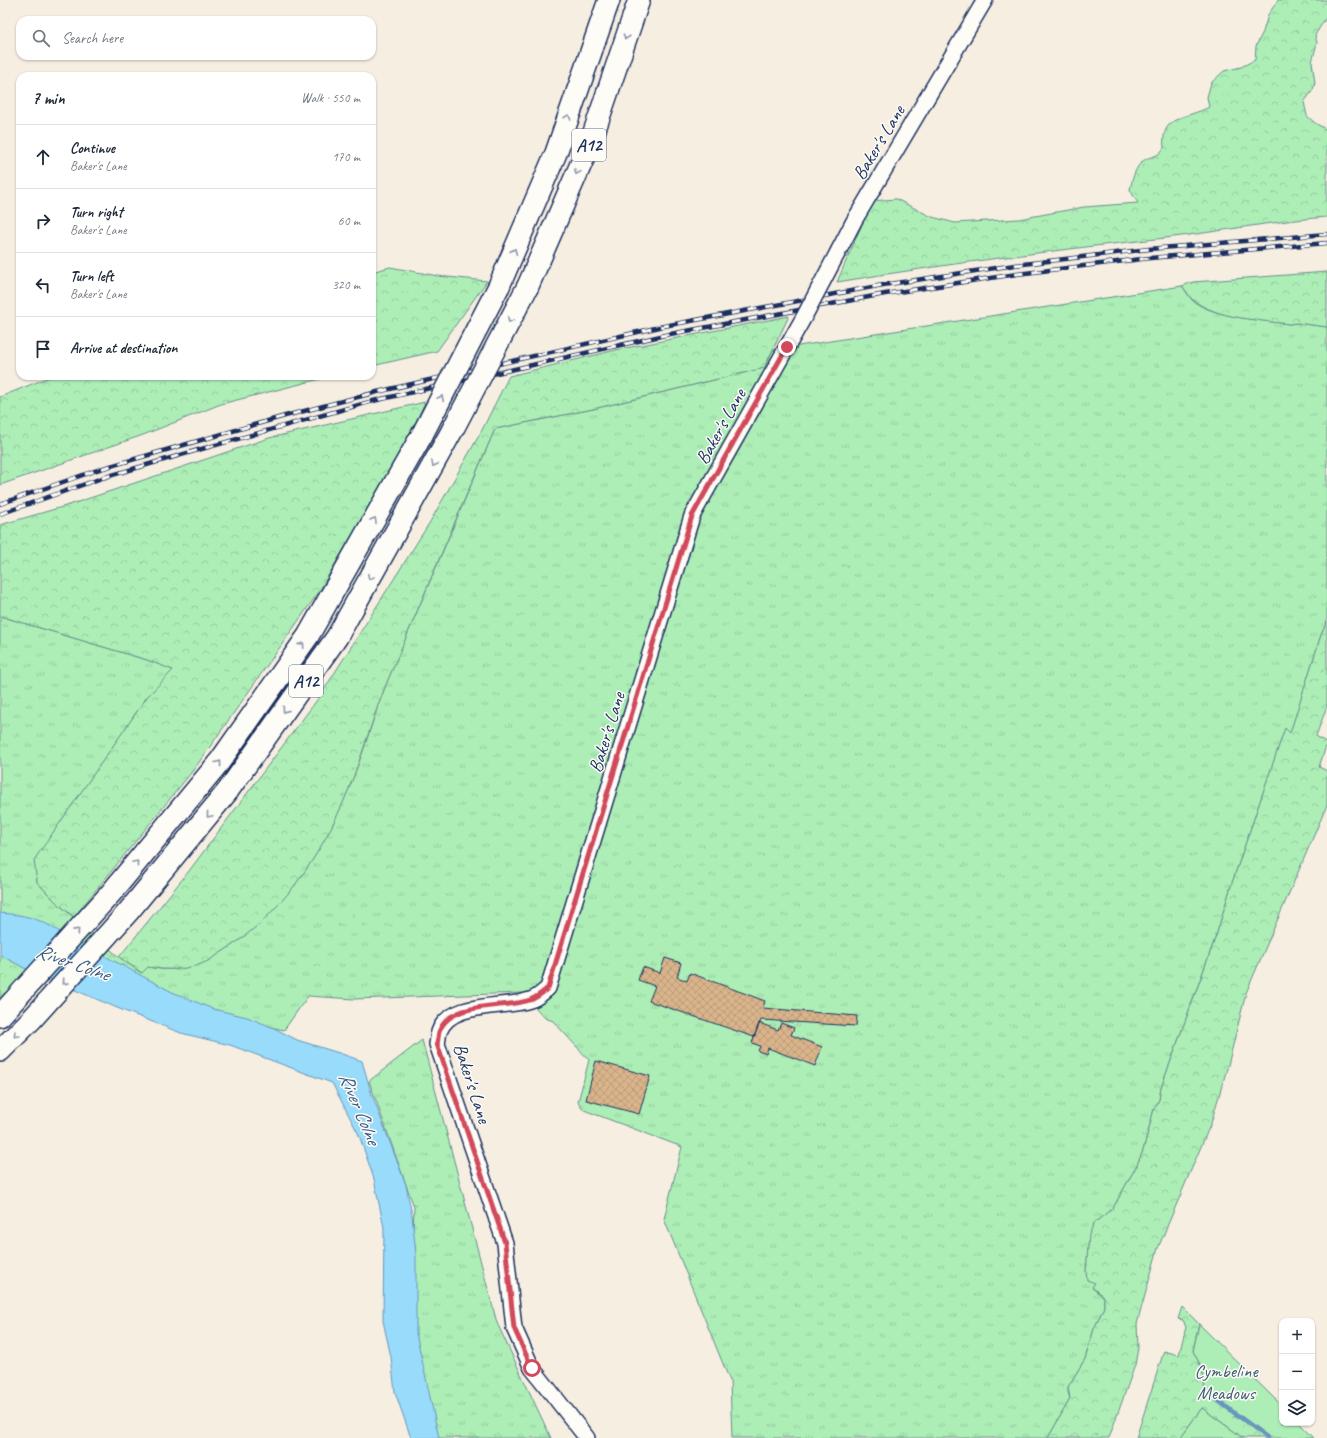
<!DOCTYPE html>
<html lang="en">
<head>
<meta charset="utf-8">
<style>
  :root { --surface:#fff; --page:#f2f2f3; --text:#1f2937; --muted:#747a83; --line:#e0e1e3 }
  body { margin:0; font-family:Caveat,sans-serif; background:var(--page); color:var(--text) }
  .controls { position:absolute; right:12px; bottom:12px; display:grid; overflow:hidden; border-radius:8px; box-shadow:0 1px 3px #0004 }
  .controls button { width:36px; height:36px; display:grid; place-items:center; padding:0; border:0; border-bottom:1px solid var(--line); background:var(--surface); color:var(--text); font:20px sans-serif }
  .stop { position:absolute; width:12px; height:12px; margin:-9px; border:3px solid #d1495b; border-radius:50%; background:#fff }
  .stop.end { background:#d1495b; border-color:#fff; box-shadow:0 1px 4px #0008 }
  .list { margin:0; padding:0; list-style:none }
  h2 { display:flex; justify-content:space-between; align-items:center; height:52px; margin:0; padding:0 16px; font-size:17px }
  h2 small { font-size:13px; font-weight:400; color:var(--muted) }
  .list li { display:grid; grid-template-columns:26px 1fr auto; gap:12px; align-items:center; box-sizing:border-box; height:64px; padding:0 16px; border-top:1px solid var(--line) }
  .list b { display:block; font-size:15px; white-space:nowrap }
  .list p { margin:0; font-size:13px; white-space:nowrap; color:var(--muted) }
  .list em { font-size:13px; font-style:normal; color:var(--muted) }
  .icon { flex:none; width:22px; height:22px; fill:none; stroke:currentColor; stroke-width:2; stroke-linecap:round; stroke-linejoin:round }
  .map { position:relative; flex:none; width:1327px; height:1438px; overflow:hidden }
  .search { position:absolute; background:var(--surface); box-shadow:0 1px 3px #0004; left:16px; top:16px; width:360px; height:44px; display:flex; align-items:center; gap:10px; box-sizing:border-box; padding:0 14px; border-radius:12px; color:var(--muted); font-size:15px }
  .panel { position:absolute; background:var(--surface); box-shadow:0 1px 3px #0004; left:16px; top:72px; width:360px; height:308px; border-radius:12px }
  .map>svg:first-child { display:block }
  .grass { fill:url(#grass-tufts); stroke:#648e8a }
  .forest { fill:url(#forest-crowns); stroke:#648e8a }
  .park { fill:#adeeb6; stroke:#648e8a }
  .water { fill:#99dbfb; stroke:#6796bc }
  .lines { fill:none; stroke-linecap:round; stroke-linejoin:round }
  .stream { stroke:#6796bc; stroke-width:4.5 }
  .building { fill:url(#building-cross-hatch); stroke:#1b2f5e }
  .minor-casing { stroke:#1b2f5e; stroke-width:18 }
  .highway-casing { stroke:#1b2f5e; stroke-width:24 }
  .minor { stroke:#fdfcf7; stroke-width:15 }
  .highway { stroke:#fdfcf7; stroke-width:21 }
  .rail-casing { stroke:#1b2f5e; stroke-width:4.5 }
  .rail { stroke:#fdfcf7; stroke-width:3; stroke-dasharray:9; stroke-linecap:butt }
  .minor-bridge-casing { stroke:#1b2f5e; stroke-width:18; stroke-linecap:butt }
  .highway-bridge-casing { stroke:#1b2f5e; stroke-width:24; stroke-linecap:butt }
  .minor-bridge { stroke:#fdfcf7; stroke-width:15 }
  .highway-bridge { stroke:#fdfcf7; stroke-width:21 }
  .oneway { stroke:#8c96aa }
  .route { stroke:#d1495b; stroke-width:5 }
  .labels { text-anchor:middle; stroke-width:3; stroke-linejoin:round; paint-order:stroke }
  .shield { fill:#fdfcf7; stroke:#5f6c8c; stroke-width:1 }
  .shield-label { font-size:18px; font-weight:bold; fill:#1b2f5e }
  .street-label { font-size:19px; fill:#1b2f5e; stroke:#fdfcf7 }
  .park-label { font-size:19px; fill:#405f74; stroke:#fdfcf7 }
  .water-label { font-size:20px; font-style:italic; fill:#3a5a85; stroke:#fdfcf7 }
</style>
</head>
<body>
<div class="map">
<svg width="1327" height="1438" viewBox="0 0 1327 1438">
  <defs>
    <pattern id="grass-tufts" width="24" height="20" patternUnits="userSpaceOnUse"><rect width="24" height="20" fill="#adeeb6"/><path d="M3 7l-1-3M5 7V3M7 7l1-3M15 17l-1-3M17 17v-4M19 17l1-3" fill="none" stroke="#94cc9f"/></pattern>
    <pattern id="forest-crowns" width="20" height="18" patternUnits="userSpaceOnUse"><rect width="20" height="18" fill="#adeeb6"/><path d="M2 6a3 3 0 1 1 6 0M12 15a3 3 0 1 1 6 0" fill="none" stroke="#94cc9f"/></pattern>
    <pattern id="building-cross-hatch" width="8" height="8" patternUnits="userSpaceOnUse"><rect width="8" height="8" fill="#dab48b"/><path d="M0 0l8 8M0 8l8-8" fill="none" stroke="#ba9b7a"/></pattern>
  </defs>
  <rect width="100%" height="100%" fill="#f6eee1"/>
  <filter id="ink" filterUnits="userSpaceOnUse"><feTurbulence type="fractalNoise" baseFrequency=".025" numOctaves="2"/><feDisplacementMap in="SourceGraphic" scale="8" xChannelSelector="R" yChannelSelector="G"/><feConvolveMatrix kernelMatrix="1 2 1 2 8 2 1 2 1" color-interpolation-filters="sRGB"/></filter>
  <g filter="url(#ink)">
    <path class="grass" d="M1182,286C1186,291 1189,297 1193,301C1215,318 1262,320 1289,324L1297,323L1327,327V622L1321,635L1290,734L1285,729L1232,883L1216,936L1161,1088L1159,1100L1154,1109L1143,1151L1136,1167L1113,1208L1094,1223L1088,1250L1086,1272L1095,1283L1092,1288L1104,1297V1307L1094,1329L1085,1359L1068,1387V1392L1070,1399L1048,1438H732L730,1381L664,1219L682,1147L584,1110L578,1102L589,1060L553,1021L545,1018L522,993L354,999L308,996L284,1030L149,999L0,934V616L147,660L174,670L147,697L35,860L37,882L56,902L119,957L141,973L148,967C180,974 202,965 228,948C287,909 328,844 353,778C366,747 374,713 387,682C423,598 459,513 495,429L593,409L764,368L773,350Z
      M422,1040L497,1323L551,1438H434L409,1342L414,1207L369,1081Z"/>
    <path class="forest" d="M1278,0H1327V16L1315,35L1317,43L1312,62L1315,83L1313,90L1304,102L1307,116L1315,123L1327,130V217C1272,221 1219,232 1165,238C1055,250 946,264 837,282L872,201L896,199L932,217L955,223L1019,219L1084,207L1138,203L1130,190C1132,180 1135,167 1143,161C1152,154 1155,160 1164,148C1160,114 1187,119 1209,107L1207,97L1211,83L1224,71L1241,67L1255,60L1256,46L1263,32L1268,15Z
      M390,267L438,276L487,281L437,351L372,366V272Z
      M1327,272V327L1297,323L1289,324C1259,320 1218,319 1193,300C1188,296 1187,291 1182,286L1193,282Z
      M789,316L764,368L593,409L495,429C458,513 423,598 387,682C374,713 365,747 353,778C329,843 287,910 228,948C221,952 215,957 208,961C190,970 167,971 148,967L142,973L119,957L189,871L320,696L430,522L481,432L509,376L616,350Z
      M52,376H332L221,404L143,435L0,485V397Z
      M425,402L406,444L318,593L195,768L74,917L56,902L37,882L34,860L147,697L173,670L147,660L0,616V525L69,505L269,438Z
      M1327,622V706L1316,736L1327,743L1319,767L1327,771V805L1246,993L1228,1065L1211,1123L1158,1248L1137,1324L1138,1348L1135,1365L1109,1438H1048L1070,1399L1068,1387L1085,1359L1094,1329L1104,1307V1297L1092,1287L1095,1283L1087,1280L1086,1272L1089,1235L1094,1223L1113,1208L1136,1167L1143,1151L1154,1109L1159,1100L1161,1088L1216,936L1232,883L1285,728L1290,733L1321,635Z
      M0,955L29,969L0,998Z
      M1182,1307L1199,1324L1193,1351L1203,1370L1205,1391L1266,1438H1243L1202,1408L1180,1438H1136L1164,1351L1179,1355L1186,1327L1183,1320L1178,1319Z"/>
    <path class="park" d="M1199,1324L1282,1406V1423H1299L1314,1438H1266L1205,1391L1203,1370L1193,1351Z
      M1202,1408L1243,1438H1180Z"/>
    <path class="water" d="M0,913C25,915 39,918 60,932L172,992L213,1009L247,1017L274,1028L297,1040L339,1053L362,1061L371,1092L406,1185L412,1215L416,1254V1333L439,1438H411L395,1392L391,1357L383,1321L384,1228L374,1179L359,1135L332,1083L230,1045L181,1033L122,1010L28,970L0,955Z"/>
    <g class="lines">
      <path class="stream" d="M1205,1391L1268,1438"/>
    </g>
    <path class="building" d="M665,958L681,963L677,977L687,981L690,973L765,1001L763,1008L857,1016L856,1026L761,1020L754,1037L649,1001L655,986L638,980L643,967L660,973Z
      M759,1023L778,1030L781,1023L794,1028L791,1035L822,1047L815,1066L768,1048L766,1054L758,1051L760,1046L752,1043Z
      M596,1061L650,1076L639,1114L586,1100Z"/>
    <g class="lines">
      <defs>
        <path id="minor" d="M839,250L854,221L985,0
          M587,1438L532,1368L514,1328L505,1243L437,1044C438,1040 438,1035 439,1032C450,1000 505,1009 530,1000C538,998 542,993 548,988L692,516L805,315"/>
        <path id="highway" d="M499,286L556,153L609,0
          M528,286L591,141L639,0
          M0,1016L111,893L220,761L308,636L423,433
          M0,1051L32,1019L128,912L227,792L337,637L453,429"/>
      </defs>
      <use href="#minor" class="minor-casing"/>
      <use href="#highway" class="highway-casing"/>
      <use href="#minor" class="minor"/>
      <use href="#highway" class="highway"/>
      <defs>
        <path id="rail" d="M0,504L100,469L285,416L377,392L664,326L883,285L1015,265L1149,249L1327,234
          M0,514L102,478L198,450L373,401L665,335L885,294L1017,274L1150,258L1327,243"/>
      </defs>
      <use href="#rail" class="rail-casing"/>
      <use href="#rail" class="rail"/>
      <defs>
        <path id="minor-bridge" d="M805,315L839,250"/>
        <path id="highway-bridge" d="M453,429L528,286
          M423,433L499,286"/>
      </defs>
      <use href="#minor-bridge" class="minor-bridge-casing"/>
      <use href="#highway-bridge" class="highway-bridge-casing"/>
      <use href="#minor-bridge" class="minor-bridge"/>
      <use href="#highway-bridge" class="highway-bridge"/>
    </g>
    <defs><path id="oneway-chevron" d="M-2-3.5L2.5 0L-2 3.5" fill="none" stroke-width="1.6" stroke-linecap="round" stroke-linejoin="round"/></defs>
    <g class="oneway">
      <use href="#oneway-chevron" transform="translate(626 37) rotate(109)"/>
      <use href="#oneway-chevron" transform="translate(568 117) rotate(-71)"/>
      <use href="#oneway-chevron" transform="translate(577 172) rotate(114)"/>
      <use href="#oneway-chevron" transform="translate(514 251) rotate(-67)"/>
      <use href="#oneway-chevron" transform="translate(510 320) rotate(117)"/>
      <use href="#oneway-chevron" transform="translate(441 398) rotate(-63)"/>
      <use href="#oneway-chevron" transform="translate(434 464) rotate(119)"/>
      <use href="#oneway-chevron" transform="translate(374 520) rotate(-61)"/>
      <use href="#oneway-chevron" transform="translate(370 577) rotate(119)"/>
      <use href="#oneway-chevron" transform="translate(302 645) rotate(-55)"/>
      <use href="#oneway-chevron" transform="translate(285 710) rotate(125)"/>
      <use href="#oneway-chevron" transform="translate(219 763) rotate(-52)"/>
      <use href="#oneway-chevron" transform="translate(209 815) rotate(130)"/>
      <use href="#oneway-chevron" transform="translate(136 863) rotate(-50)"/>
      <use href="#oneway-chevron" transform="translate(77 931) rotate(-48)"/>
      <use href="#oneway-chevron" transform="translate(65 982) rotate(132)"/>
      <use href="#oneway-chevron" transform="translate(16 1035) rotate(135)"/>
    </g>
  </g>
  <g class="lines" filter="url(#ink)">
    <path class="route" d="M532,1368L514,1328L505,1243L437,1044C438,1040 438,1036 439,1032C450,1000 505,1009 530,1000C538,997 542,993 548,988L692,516L787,347"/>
  </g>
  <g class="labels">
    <g class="shield">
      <rect x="572" y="129" width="34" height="32" rx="3"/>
      <rect x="289" y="665" width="34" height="32" rx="3"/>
    </g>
    <g class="shield-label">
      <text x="589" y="151">A12</text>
      <text x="306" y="687">A12</text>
    </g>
    <g class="street-label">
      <text transform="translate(878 142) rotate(-59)" y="7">Baker's Lane</text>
      <text transform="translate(720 426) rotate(-61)" y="7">Baker's Lane</text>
      <text transform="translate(606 732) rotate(-73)" y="7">Baker's Lane</text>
      <text transform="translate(473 1083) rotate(72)" y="7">Baker's Lane</text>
    </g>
    <g class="park-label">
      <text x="1226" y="1377">Cymbeline<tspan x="1226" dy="22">Meadows</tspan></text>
    </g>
    <g class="water-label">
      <text transform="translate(73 962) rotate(19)" y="7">River Colne</text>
      <text transform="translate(360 1108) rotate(67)" y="7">River Colne</text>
    </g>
  </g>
</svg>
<div class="controls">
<button>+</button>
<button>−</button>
<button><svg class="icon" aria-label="layers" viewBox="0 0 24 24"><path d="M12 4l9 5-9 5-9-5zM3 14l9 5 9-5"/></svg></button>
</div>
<div class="stop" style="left:532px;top:1368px"></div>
<div class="stop end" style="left:787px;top:347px"></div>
<div class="search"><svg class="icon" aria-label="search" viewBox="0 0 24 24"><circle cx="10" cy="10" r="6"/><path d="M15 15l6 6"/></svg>Search here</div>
<section class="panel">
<h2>7 min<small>Walk · 550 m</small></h2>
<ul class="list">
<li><svg class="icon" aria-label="ahead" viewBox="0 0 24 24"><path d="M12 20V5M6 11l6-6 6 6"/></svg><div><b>Continue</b><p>Baker's Lane</p></div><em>170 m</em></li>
<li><svg class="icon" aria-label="right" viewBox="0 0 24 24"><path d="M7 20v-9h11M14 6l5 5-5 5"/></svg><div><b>Turn right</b><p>Baker's Lane</p></div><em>60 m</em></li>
<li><svg class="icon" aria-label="left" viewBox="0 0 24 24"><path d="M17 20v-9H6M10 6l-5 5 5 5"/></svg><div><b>Turn left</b><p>Baker's Lane</p></div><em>320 m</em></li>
<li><svg class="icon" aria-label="arrive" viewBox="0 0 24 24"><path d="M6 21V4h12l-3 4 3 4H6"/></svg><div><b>Arrive at destination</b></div></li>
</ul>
</section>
</div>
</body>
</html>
